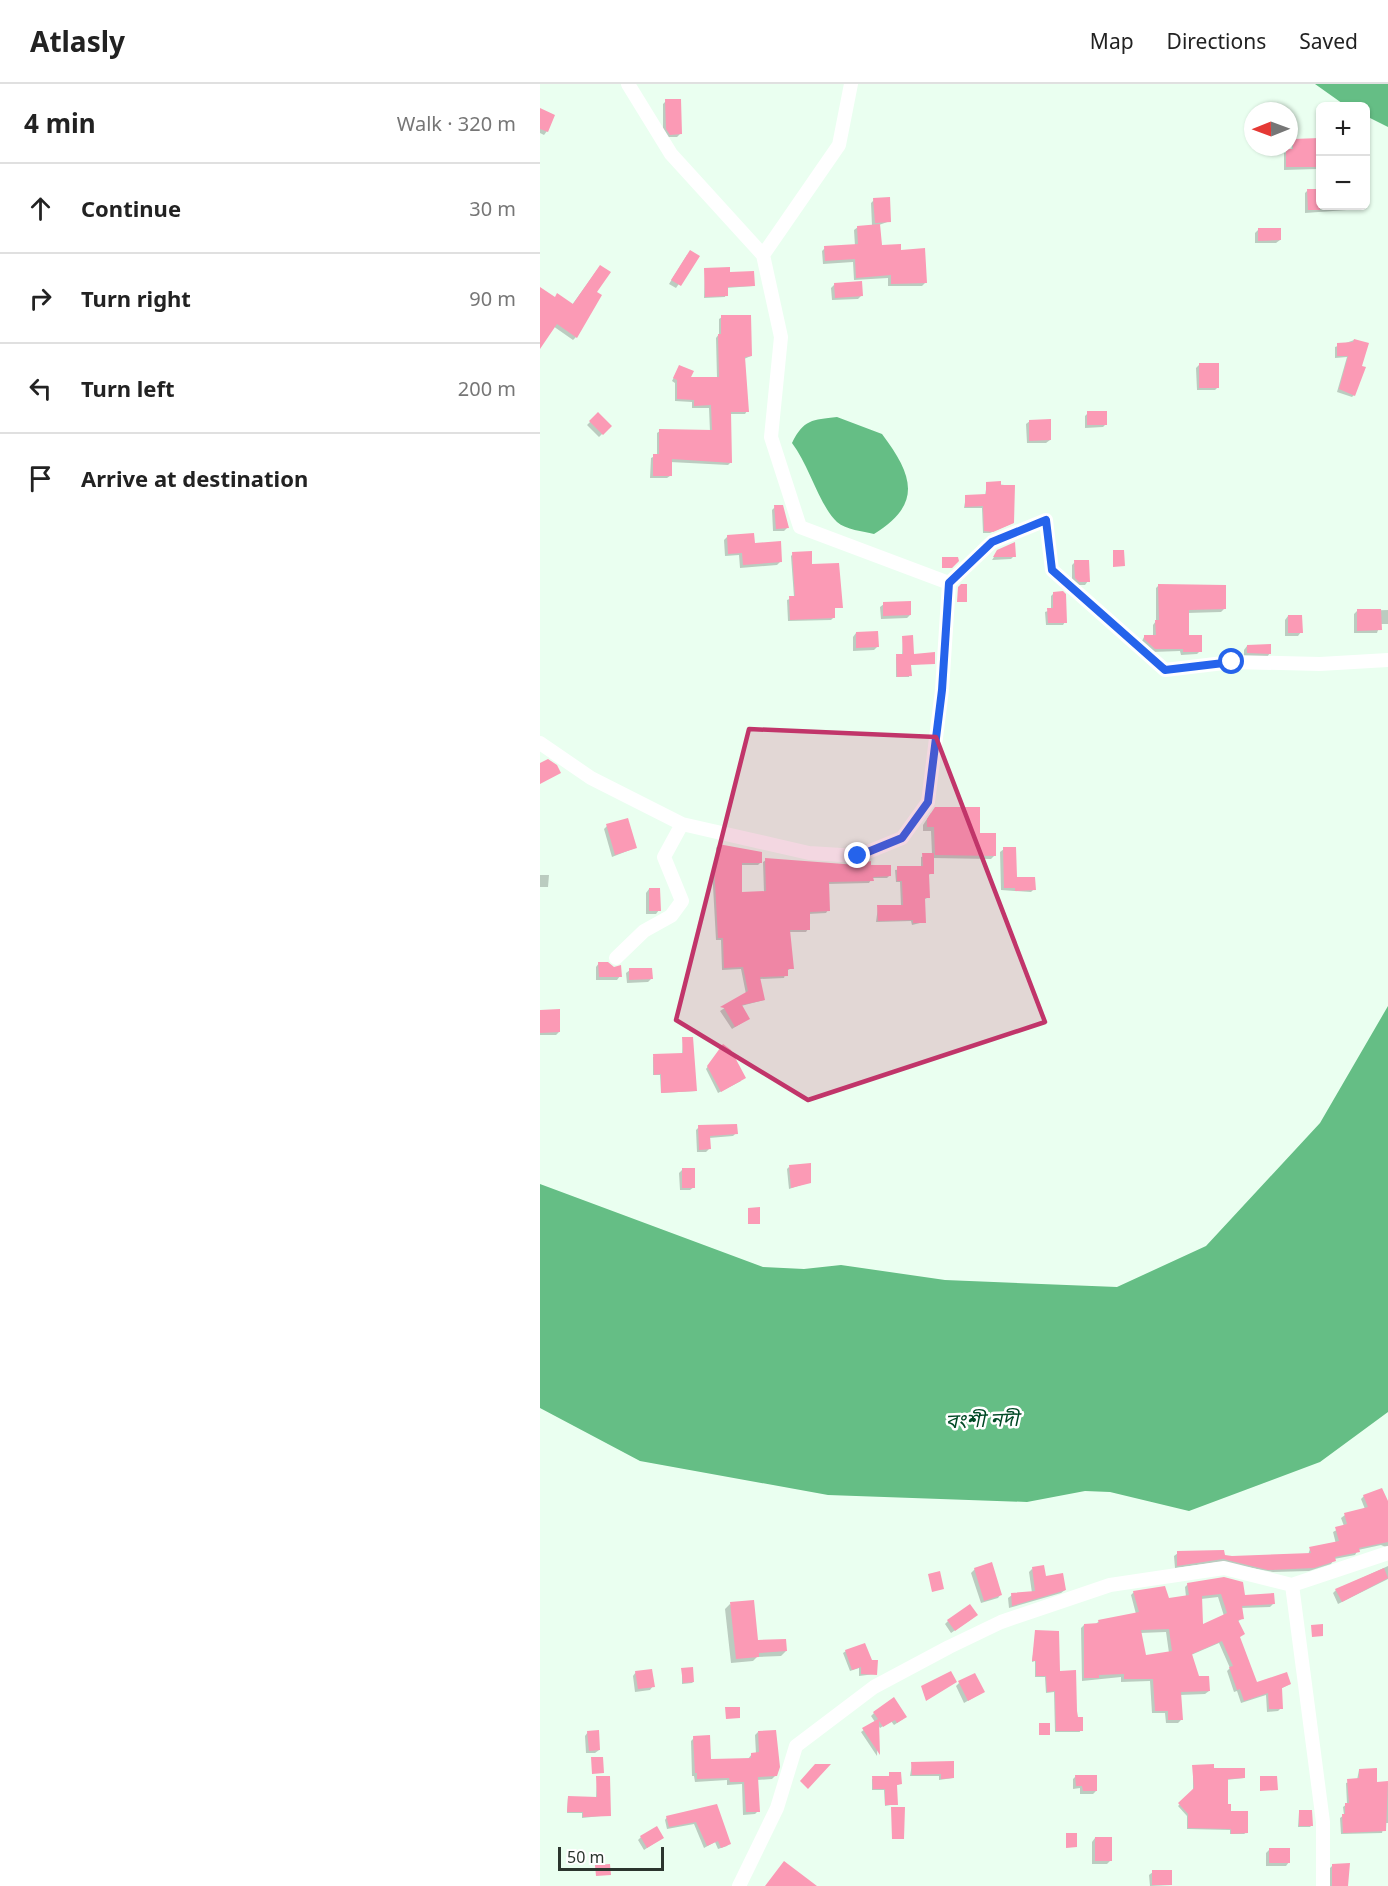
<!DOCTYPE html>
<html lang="en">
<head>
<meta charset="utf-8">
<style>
  :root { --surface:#fff; --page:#f6f6f6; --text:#222; --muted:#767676; --line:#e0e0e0 }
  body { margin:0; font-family:"Noto Sans","Noto Sans Bengali",sans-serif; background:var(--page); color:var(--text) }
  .controls { position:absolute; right:18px; top:18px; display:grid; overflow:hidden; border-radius:9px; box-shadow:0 2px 4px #0004 }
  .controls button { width:54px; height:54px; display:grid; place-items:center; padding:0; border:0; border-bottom:2px solid var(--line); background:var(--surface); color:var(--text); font:30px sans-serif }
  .compass { position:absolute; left:704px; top:18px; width:54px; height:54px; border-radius:50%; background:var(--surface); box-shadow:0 2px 4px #0004; rotate:269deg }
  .scale { position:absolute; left:18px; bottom:15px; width:106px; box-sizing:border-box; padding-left:6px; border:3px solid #2b352e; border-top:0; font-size:16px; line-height:21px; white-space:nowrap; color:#2b352e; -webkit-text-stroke:4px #fff; paint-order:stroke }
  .stop { position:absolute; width:18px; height:18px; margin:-14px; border:4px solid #2563eb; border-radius:50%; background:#fff }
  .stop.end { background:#2563eb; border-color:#fff; box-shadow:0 2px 6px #0008 }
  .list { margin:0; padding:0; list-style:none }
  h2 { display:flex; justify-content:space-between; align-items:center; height:78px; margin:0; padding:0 24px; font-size:26px }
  h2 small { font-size:20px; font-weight:400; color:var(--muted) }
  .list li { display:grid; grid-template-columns:39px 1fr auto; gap:18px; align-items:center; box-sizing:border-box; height:90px; padding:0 24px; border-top:2px solid var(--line) }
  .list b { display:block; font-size:22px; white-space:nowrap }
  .list em { font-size:20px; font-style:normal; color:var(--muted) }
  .icon { flex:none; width:33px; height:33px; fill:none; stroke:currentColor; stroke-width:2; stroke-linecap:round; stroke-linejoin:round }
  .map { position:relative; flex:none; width:848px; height:1802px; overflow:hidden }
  header { display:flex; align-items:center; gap:36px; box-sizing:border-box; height:84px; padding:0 30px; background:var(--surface); border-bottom:2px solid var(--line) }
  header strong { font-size:28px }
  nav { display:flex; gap:33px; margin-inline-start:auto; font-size:21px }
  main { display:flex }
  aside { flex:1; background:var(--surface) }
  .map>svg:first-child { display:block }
  .water { fill:#65be85 }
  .shadow { fill:#0003; fill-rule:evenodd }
  .building { fill:#fb9ab5; fill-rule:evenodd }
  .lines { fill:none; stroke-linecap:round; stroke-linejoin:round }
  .minor { stroke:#fff; stroke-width:14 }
  .route { stroke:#2563eb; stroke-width:8 }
  .marked { fill:#c1356a; fill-opacity:0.2; stroke:#c1356a; stroke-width:4.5; stroke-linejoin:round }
  .labels { text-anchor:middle; stroke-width:5; stroke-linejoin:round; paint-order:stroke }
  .water-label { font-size:20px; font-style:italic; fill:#004925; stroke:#fff }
</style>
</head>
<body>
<header>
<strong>Atlasly</strong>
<nav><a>Map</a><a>Directions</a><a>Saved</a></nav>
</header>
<main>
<aside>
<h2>4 min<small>Walk · 320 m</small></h2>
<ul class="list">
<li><svg class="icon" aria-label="ahead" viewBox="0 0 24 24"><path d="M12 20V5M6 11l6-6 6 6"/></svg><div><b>Continue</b></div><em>30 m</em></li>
<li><svg class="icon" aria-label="right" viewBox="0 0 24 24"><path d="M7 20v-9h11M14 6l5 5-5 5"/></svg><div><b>Turn right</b></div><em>90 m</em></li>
<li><svg class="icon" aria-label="left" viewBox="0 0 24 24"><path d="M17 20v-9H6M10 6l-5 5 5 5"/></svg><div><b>Turn left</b></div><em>200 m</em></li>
<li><svg class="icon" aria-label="arrive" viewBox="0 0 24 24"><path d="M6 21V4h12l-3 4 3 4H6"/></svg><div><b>Arrive at destination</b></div></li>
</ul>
</aside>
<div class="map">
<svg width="848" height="1802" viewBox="0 0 848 1802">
  <rect width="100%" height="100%" fill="#eafff0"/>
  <path class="water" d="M775,0H848V43L826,32V22H806Z
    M297,333L342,350C373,391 383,420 334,450C323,447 306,446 297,438C279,421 269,381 252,359C264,335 272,336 297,333Z
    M848,922V1328L780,1378L649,1427L570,1408L545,1407L487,1418L288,1411L100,1377L0,1324V1100L223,1183L264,1185L301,1181L405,1196L577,1203L666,1162L780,1039Z"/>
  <path class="shadow" d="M126,17L140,50L137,53H126L123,48V20Z
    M0,26L7,47L4,51L0,49Z
    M754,56H780V122H824L821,125L765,129V109L768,106H778V85L744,86V69L751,66Z
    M334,116L350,137L339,141L341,163L360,167L386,198L382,202H348V194L314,196L313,178L283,180L282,167L285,164L315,162L314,146L318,143L332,142L331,119Z
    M719,145L740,156L736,159H715V149Z
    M147,171L158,172L136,204L129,200Z
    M57,186L55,208L36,253L33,256L13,242L0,262V205L14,215L32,221Z
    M165,186L188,189L213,202L186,204L185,213L164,214Z
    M295,200L322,211L318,215L292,216L291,204Z
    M182,233L211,272L204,275L207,327L205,330H189L191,378L188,381L130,378V392L127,394H110L111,374L117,371V349L120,347L170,348L169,324H152V318L135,317V299L132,297L139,283L149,295L177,294L176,254L179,250V235Z
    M814,256V311L812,313L797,308L807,273L795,274V263Z
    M660,280L678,303L675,306H657L656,284Z
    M548,329L566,340L563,343L545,344V332Z
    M58,330L70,342L59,353L47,341Z
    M490,337L510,356L506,359H487L486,340Z
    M447,399L473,402V439L450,449H443L442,424H424L426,412H445Z
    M235,423L247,444L244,447H233L232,426Z
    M188,452L213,460L241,477L237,481L200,484L199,471L185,472L184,456Z
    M458,467L474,472L471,475L452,476Z
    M253,470L271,482L294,533L291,536L248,537L247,516L254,513L251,472Z
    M535,478L548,497L545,501H536L532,497V481Z
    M619,501L684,525L681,528L647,529L648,553L660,567L657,570L641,571L640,567L612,568L601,559L604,553L613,552V541L616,537V504Z
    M514,509L525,538L523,541H506L505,528L511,526V512Z
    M344,520L370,531L367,534L341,535L340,523Z
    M848,526V540H840L837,549H814V530L817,527Z
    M748,532L761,548L758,552H745V536Z
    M316,549L337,563L334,566L313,567V553Z
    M363,553L372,571L393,579L369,581V593H356V573L362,572Z
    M707,562L730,569L727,573L704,572V566Z
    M391,729L439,750L455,771L451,775L392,774L393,789L388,791L389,813L383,816L384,838L372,841L371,837L336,838L338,823L361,822L360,798H356L355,786L381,783V773L392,770L391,747H383V741Z
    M67,742L95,764L72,773L64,745Z
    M178,761L221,778L218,781H200V810L224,809L223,778L226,776L329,783L350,791L347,794H332L329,799L287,800L288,826L286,829L268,830V845L266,848H248L252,884L246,887L244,894L219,895L224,916L201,922L205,937L192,945L180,927L206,910L201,885L182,886L181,856H176L172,784L176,781V764Z
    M464,765L476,795L494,805L491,808L461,806L460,768Z
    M0,791H9L8,803H0Z
    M109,805L119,826L116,830H106V809Z
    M59,879L74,884L80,892L77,896H56V883Z
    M90,886L111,895L108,898L87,899L86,889Z
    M0,927L19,948L16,951H0Z
    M143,954L156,1007L121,1009L120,991H113V973L142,971Z
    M181,965L201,997L178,1009L166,985Z
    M159,1043L196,1049L193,1052L169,1054V1065L166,1068H157L156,1046Z
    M249,1083L270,1098L249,1105L247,1085Z
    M142,1086L154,1103L150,1106H140L139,1089Z
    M824,1412L848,1421V1464L841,1461L818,1466L815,1471L794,1475L791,1480L769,1487L733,1488L679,1478L635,1484L634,1472L638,1469L692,1473L768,1471L770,1465L796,1460L793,1448L804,1442L801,1434L805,1431L825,1425L821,1415Z
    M848,1482V1495L798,1520L793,1509L796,1506Z
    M435,1485L461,1510L458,1514L441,1519L431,1489Z
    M492,1485L525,1506L521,1509L469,1524L468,1514L472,1511L492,1509L489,1488Z
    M648,1500L733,1520L730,1523L701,1524L703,1534L697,1538L698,1553L716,1600H750L740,1605L741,1624L738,1627L727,1628L726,1611L701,1619L697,1607L694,1608L687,1587L690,1584L679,1559L651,1571L658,1594L669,1607L665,1610L640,1611L641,1636L638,1639H626L625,1629H612L610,1597L581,1598V1593L542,1597L541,1544L544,1541H555L559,1537L596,1530L591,1511L594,1508L627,1516L646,1513L645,1503ZM678,1513L684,1532L661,1542V1515ZM626,1548L629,1569L605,1573L600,1549Z
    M190,1520L216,1558L246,1567L241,1572L217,1573L213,1577L191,1579L185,1525Z
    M433,1534L411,1549L405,1540L408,1537Z
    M496,1547L518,1588L535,1627L540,1648H515L514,1608L506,1609L505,1593H495V1577L492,1578Z
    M306,1567L335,1590L319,1592V1584L310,1587L303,1569Z
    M142,1585L153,1598L152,1599L142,1600Z
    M96,1588L113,1602L110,1606L95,1608L93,1592Z
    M419,1599L443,1608L424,1619L416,1602Z
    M334,1629L363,1635L354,1641L351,1637L340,1644L338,1641L337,1672L321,1648L335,1638L331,1632Z
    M48,1648L59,1666L55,1669H46L45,1652Z
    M218,1648L236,1691L232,1695L217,1696L218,1727L215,1730L203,1731L202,1700L187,1701V1696L155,1698L154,1692H152L151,1657L154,1654L170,1677L208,1675L212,1670H216L215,1651Z
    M372,1680L413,1694L399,1696V1692H370Z
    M653,1682L704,1694L686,1696L687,1721L705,1750H690V1746L647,1745V1732L638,1722L653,1707Z
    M819,1686L836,1699H848V1739H844L842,1749L801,1750L800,1734L804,1731L803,1723L807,1720L806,1699L817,1696Z
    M350,1690L360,1700L356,1701V1720L345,1722L344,1706H332V1695L349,1694Z
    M536,1692L556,1707L553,1710H540V1704L533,1705V1695Z
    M57,1694L70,1731L42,1734V1729H27L28,1713L56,1714Z
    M176,1722L189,1759L187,1762L178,1765L175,1758L164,1764L154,1740L127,1745L125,1736L127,1733Z
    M759,1728L771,1742L770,1743H758Z
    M101,1753L122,1754L104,1766L98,1756Z
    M555,1754L571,1776L567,1780H552V1758Z
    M729,1766L749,1778L746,1782H726V1769Z
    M793,1781L808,1802H790V1784Z
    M613,1788L631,1801L610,1802L609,1791Z"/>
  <path class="building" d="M125,15H141L142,50L130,51L126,45Z
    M0,24L15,31L8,48L0,45Z
    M780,54V83H746V65H753V55Z
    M767,105H780V126H768Z
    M350,113L351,138L335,139L333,114Z
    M340,140L342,161L361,160V166L385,164L387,199L351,200V191L316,194L315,175L285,177L284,162L318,160L317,142Z
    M718,144H741V156L718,157Z
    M150,166L160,172L141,202L131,196Z
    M60,181L71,188L57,208L62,211L37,254L17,240L0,265V203L15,213L17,209L33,220Z
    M190,183V188L214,187L215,202L188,203V212L165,213L164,184Z
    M322,197L323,212L295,214L294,199Z
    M181,231H211L212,272L205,273L209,328H191L192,379L132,375V392H113V370H119V345L172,346L171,321L154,322V316L137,315V296L133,294L139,281L154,287L151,293H179L178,250H181Z
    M814,255L829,259L822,282L826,283L815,312L799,305L808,272H797V259L813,258Z
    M659,279H679V304H659Z
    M547,327H567V341H547Z
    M58,328L72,342L63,351L49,337Z
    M511,335V356L489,357V336Z
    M461,397V401H475L474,439L453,448L444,447L443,422L425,423V411L446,410V398Z
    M234,421H243L249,444L236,445Z
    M214,449L215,459L241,457L242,478L203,481L202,469L188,470L187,451Z
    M475,458L476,473H453L457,466Z
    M573,466H584L585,482L573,483Z
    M272,467V480L299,479L303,524H295V534L250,536L249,512H255L252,468Z
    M402,473H418L419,477L412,484H402Z
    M534,476H549L550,498H539L535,494Z
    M421,500H427V518H417L418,503Z
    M618,500L686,501V525L649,526V551H662V568H643V565H615L604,555V551H616L615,536H619Z
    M523,507L526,510L527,539H508L507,524H513V508Z
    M371,517V531L343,532V518Z
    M817,525H841L842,546L817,547Z
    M748,531H762L763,549H748Z
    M338,547L339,563L316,564V548Z
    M373,551L374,570L395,568V580L371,581L372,592L357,593L356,570H363L362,552Z
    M731,560V570L707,569V561Z
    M8,675L17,681L21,689L0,700V679Z
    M395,723H440V749H456V772L395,771L394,743H387V735Z
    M88,734L97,764L75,771L66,740Z
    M178,760L222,768V779H202V808L226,807L225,774L317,781L331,777V781H351V792L333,793L334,797L289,798L290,827L270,828V846H250L254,885H248V892L220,893L225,916L202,921L210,935L195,943L184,924L180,923L208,907L203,883L184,884L183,854H178L174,780L178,779Z
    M463,763H476L477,793H495L496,806L475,807V804H464Z
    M382,769H394V790H389L390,814H385L386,839H373V836L338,837L337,821H363L362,797H357V782H383Z
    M109,804H120L121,827H109Z
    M58,878H68L74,883L81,881L82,893H59Z
    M89,884H112L113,895L89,896Z
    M20,925V948L0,949V926Z
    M142,953H153L157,1007L121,1009V990L114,991L113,970L143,969Z
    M183,960L191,966L206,994L181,1008L167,982Z
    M197,1040L198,1050L170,1052L171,1065L159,1066L158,1041Z
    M271,1079V1099L251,1104L249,1081Z
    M142,1084H155V1104H142Z
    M220,1123V1140H208V1124Z
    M842,1404L848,1417V1458L819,1464L820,1468L795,1473L796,1477L774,1484L728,1486L683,1475L637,1482V1467L684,1466L685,1471L692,1472L771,1469L769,1463L799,1457L795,1443L807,1440L804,1429L828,1423L823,1411Z
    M452,1478L462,1511L444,1517L434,1484Z
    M504,1481L506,1492L523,1489L526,1506L472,1522L471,1509L495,1507L492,1483Z
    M844,1484L848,1494L802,1518L795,1505Z
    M400,1487L404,1505L392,1508L388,1490Z
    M684,1493L703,1498L705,1511L734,1509L735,1520L702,1522L704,1535L698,1536L705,1550L700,1553L717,1598L747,1588L751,1600L742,1604L743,1625H729L728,1609L704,1617L700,1605L697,1606L689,1583L693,1582L682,1557L652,1570L659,1592H669L670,1607L641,1608L643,1636H628V1627H615L613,1595H584V1590L559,1591V1594H544V1540L559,1539L558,1536L599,1528L593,1507L625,1502L629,1514L649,1511L647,1499ZM681,1510L687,1529L663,1540L662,1512ZM629,1545L632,1567L606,1571L601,1546Z
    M214,1516L218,1556L246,1555L247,1567L219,1569V1573L196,1575L190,1518Z
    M430,1520L438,1531L415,1547L407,1536Z
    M783,1540V1552L772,1553L771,1541Z
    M495,1546L519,1547L520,1587L536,1586L537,1627L538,1633H543V1647H516L515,1607L507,1608L506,1592H496V1577H492Z
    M325,1559L332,1576H338L337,1591L321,1590V1583L312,1586L305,1566Z
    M153,1583L154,1598L143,1599L141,1584Z
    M112,1585L115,1603L98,1605L95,1587Z
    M411,1587L417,1598L386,1617L381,1602Z
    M435,1589L445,1608L428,1617L418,1597Z
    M354,1613L367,1633L357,1639L355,1636L343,1643L339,1637L340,1671L322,1644L338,1635L333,1628Z
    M185,1623H200V1634L186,1635Z
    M499,1639H510V1651H499Z
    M59,1646L60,1666L49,1667L47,1647Z
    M236,1646L240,1683L237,1692L218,1693L220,1728H206L204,1698H190L189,1694L157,1695V1689H155L153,1652L170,1651L171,1675L211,1674V1669L219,1668L218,1647Z
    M51,1673H63L64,1689L52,1690Z
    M414,1677V1694L401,1695V1690L372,1691L371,1678Z
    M275,1680H291L268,1705L260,1697Z
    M674,1680V1684H705V1694L688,1695V1720H691V1727H708V1749L691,1750V1745L648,1744V1730L638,1719L654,1704L652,1681Z
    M837,1684V1698L848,1697L846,1747L803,1749L802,1730H805V1719H809L807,1695L819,1694V1685Z
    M349,1688H361L362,1700L357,1701L358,1721H345V1705H333L332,1692H349Z
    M535,1691H557V1707H543L542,1702H536Z
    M56,1692H70L71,1732L43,1733V1728H27L28,1712L57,1713Z
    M720,1692H737L738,1706L720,1707Z
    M177,1720L191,1760L181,1764L178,1757L167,1762L156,1738L129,1743L126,1732Z
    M351,1723H365L364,1755H352Z
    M759,1726H772L773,1742H759Z
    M117,1742L124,1754L107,1764L100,1752Z
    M526,1749H537V1763L526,1764Z
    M555,1753H572V1777H555Z
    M729,1764H750V1779H729Z
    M244,1777L277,1802H225Z
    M810,1779L808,1802H792V1780Z
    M70,1780L71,1791L56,1792L55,1781Z
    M612,1786H632V1801H612Z"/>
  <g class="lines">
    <path class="minor" d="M88,0L131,70L223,171L241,253L231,353L260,443L409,499
      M223,171L299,61L311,0
      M0,659L51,694L142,740L269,769L318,772L362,754L388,718L402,606L409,499L452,458L506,436L512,486L625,586L692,578L780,580L848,576
      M76,874L104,847L131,832L142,817L124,773L142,740
      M752,1501L783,1738V1802
      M199,1802L237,1724L256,1662L334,1603L409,1563L461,1538L570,1501L684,1484L752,1501L848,1469"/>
  </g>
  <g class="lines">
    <path class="route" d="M318,772L362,754L388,718L402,606L409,499L452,458L506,436L512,486L625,586L692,578"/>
  </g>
  <path class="marked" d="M209,645L396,653L505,938L268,1016L136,936Z"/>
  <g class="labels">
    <g class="water-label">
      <text transform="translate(442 1336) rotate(-2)" y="7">বংশী নদী</text>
    </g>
  </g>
</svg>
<div class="controls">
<button>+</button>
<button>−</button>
</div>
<svg class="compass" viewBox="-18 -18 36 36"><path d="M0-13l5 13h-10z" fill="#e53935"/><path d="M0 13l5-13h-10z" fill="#767676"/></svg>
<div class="scale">50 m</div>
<div class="stop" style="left:692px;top:578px"></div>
<div class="stop end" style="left:318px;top:772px"></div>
</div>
</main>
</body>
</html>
